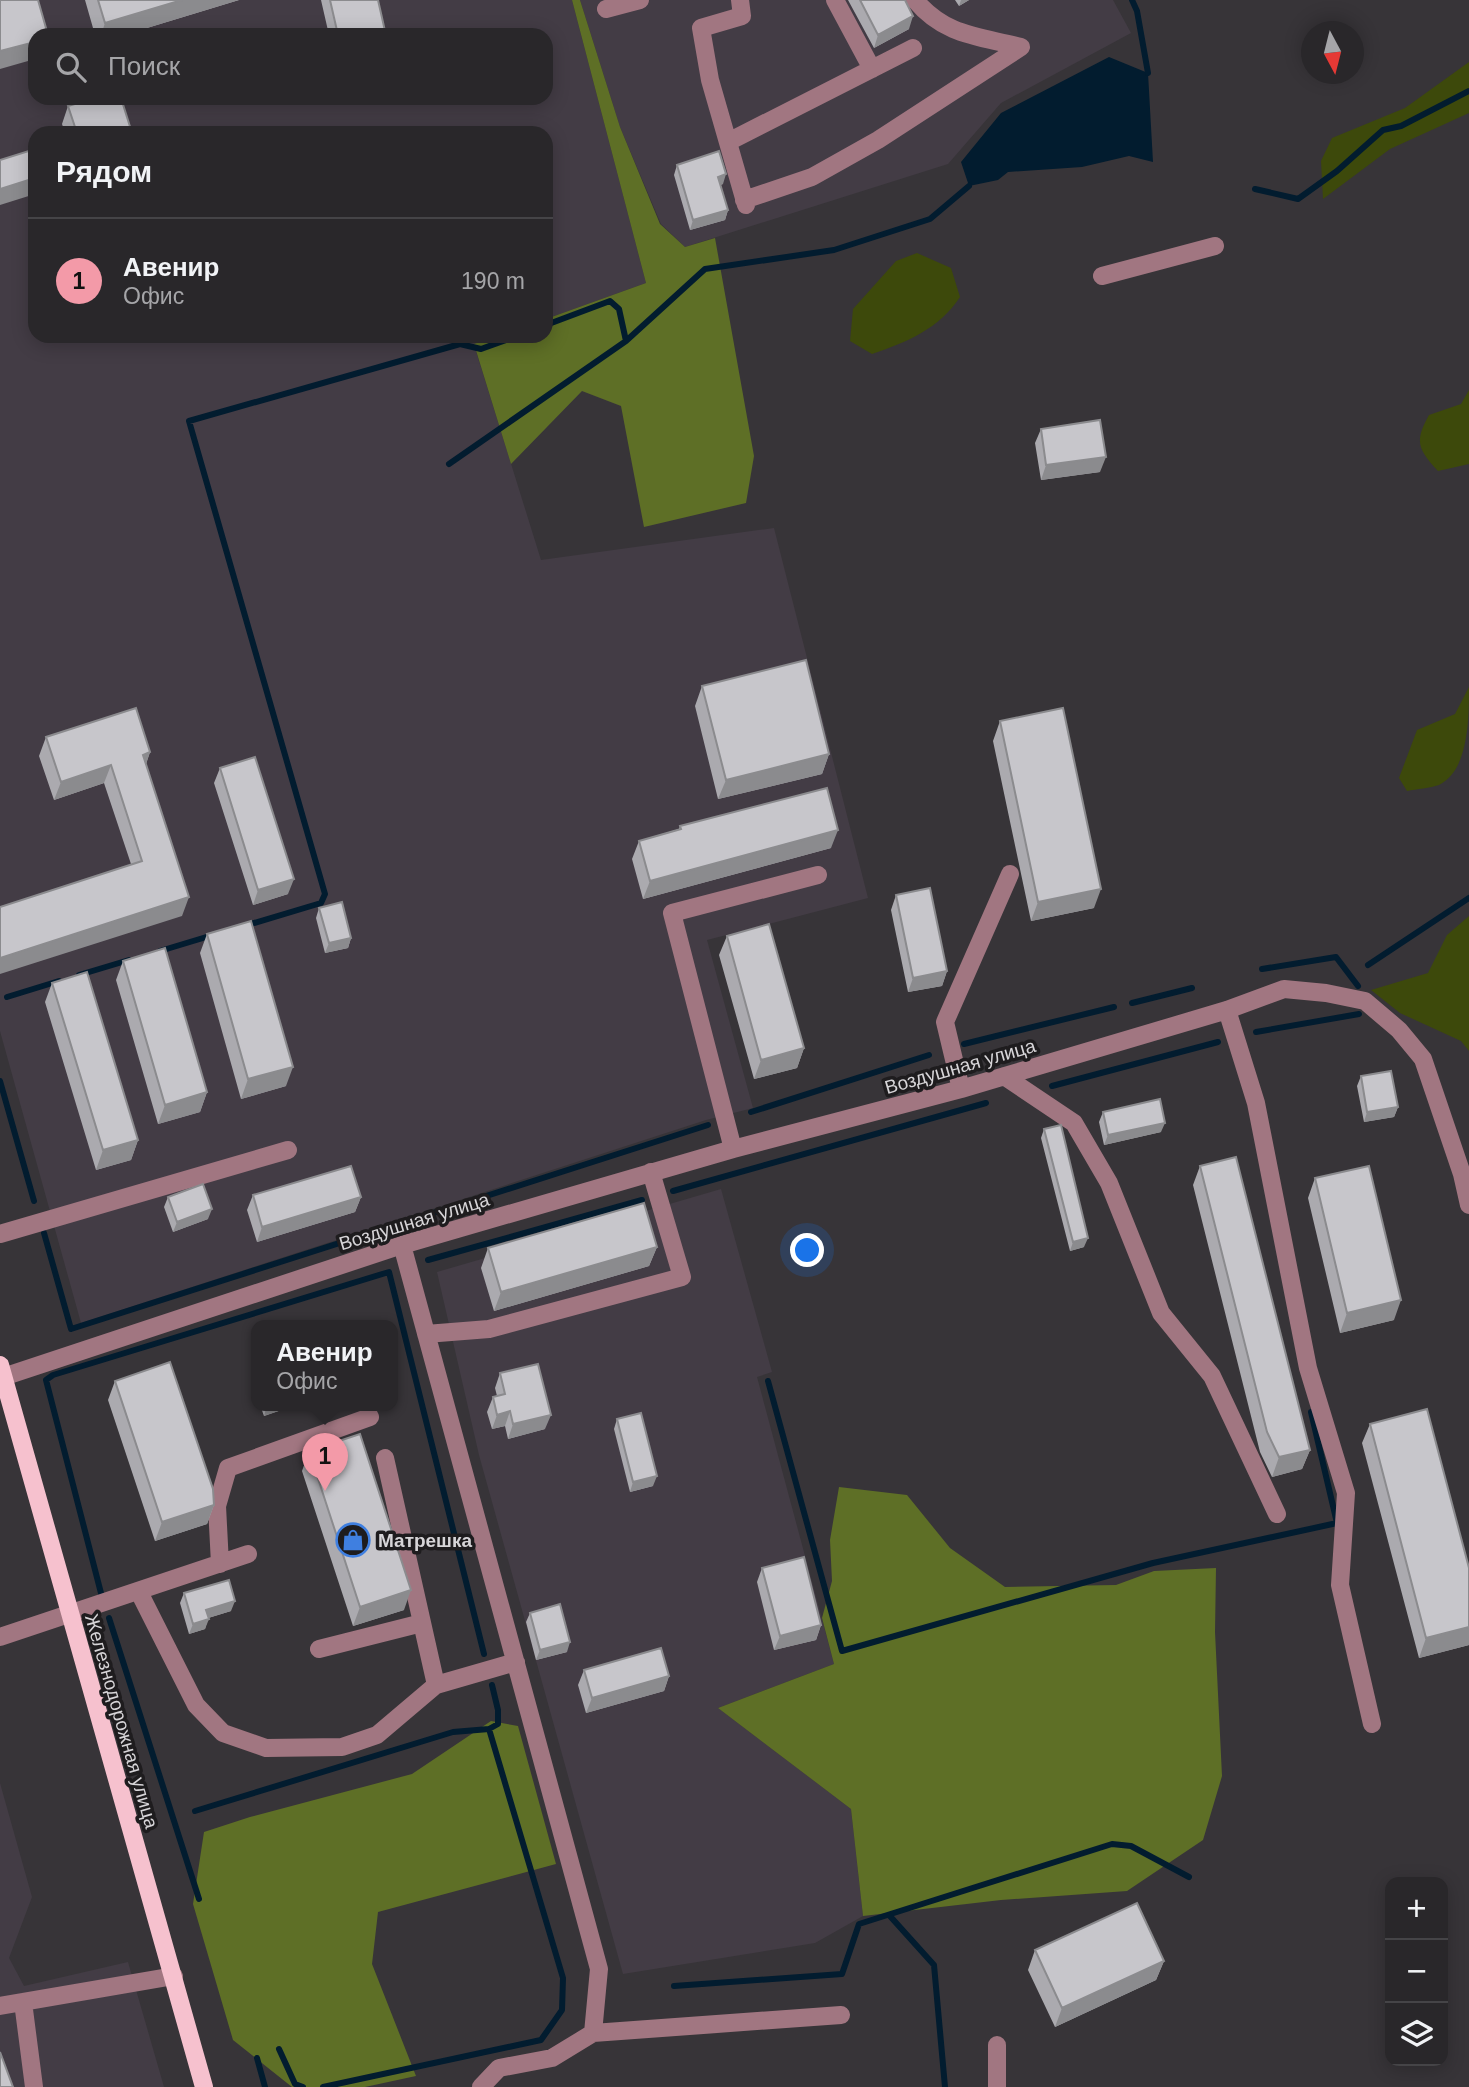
<!DOCTYPE html>
<html lang="ru">
<head>
<meta charset="utf-8">
<style>
  :root { --surface:#29272a; --page:#353336; --text:#f1f3f6; --muted:#a5a5a8; --line:#454447; --accent:#f39aa8 }
  body { margin:0; font-family:Helvetica,sans-serif; background:var(--page); color:var(--text) }
  .controls { position:absolute; right:21px; bottom:21px; display:grid; overflow:hidden; border-radius:14px; box-shadow:0 4px 18px #0003 }
  .controls button { width:63px; height:63px; display:grid; place-items:center; padding:0; border:0; border-bottom:2px solid var(--line); background:var(--surface); color:var(--text); font:35px sans-serif }
  .compass { position:absolute; left:1301px; top:21px; width:63px; height:63px; border-radius:50%; background:var(--surface); box-shadow:0 4px 18px #0003; rotate:173deg }
  .you { position:absolute; left:808px; top:1251px; width:24px; height:24px; margin:-18px; border:5px solid #fff; border-radius:50%; background:#1a73e8; box-shadow:0 0 0 10px #1a73e833 }
  .badge { display:grid; place-items:center; width:46px; height:46px; border-radius:50%; background:var(--accent); color:#111; font-size:23px; font-weight:700 }
  .pin { position:absolute; translate:-50% -58px; filter:drop-shadow(0 2px 4px #0008) }
  .pin::after { content:''; position:absolute; top:37px; width:24px; height:21px; background:inherit; clip-path:polygon(0 0,100% 0,50% 100%) }
  .popup { position:absolute; left:251px; top:1320px; width:147px; height:91px; box-sizing:border-box; display:grid; place-content:center; border-radius:14px; background:var(--surface); filter:drop-shadow(0 2px 5px #0005); font-size:23px; white-space:nowrap; color:var(--muted) }
  .popup b { font-size:26px; color:var(--text) }
  .popup::after { content:''; position:absolute; left:50%; top:100%; margin-left:-14px; border:14px solid transparent; border-top-color:var(--surface) }
  .list { margin:0; padding:0; list-style:none }
  h2 { display:flex; justify-content:space-between; align-items:center; height:91px; margin:0; padding:0 28px; font-size:30px }
  h2 small { font-size:23px; font-weight:400; color:var(--muted) }
  .list li { display:grid; grid-template-columns:46px 1fr auto; gap:21px; align-items:center; box-sizing:border-box; height:126px; padding:0 28px; border-top:2px solid var(--line) }
  .list b { display:block; font-size:26px; white-space:nowrap }
  .list p { margin:0; font-size:23px; white-space:nowrap; color:var(--muted) }
  .list em { font-size:23px; font-style:normal; color:var(--muted) }
  .icon { flex:none; width:38px; height:38px; fill:none; stroke:currentColor; stroke-width:2; stroke-linecap:round; stroke-linejoin:round }
  .map { position:relative; flex:none; width:1469px; height:2087px; overflow:hidden }
  .search { position:absolute; background:var(--surface); box-shadow:0 4px 18px #0003; left:28px; top:28px; width:525px; height:77px; display:flex; align-items:center; gap:18px; box-sizing:border-box; padding:0 24px; border-radius:21px; color:var(--muted); font-size:26px }
  .panel { position:absolute; background:var(--surface); box-shadow:0 4px 18px #0003; left:28px; top:126px; width:525px; height:217px; border-radius:21px }
  .map>svg:first-child { display:block }
  .built { fill:#433c45; fill-rule:evenodd }
  .green { fill:#3d490b }
  .forest { fill:#5e6f26 }
  .water { fill:#021c2f }
  .lines { fill:none; stroke-linecap:round; stroke-linejoin:round }
  .stream { stroke:#021c2f; stroke-width:6 }
  .minor { stroke:#a17681; stroke-width:18 }
  .major { stroke:#f6c1ce; stroke-width:18 }
  .wall { fill:#abaaaf }
  .shaded-wall { fill:#8b8b8e }
  .building { fill:#c7c6cb; stroke:#8b8b8e; stroke-width:2 }
  .labels { text-anchor:middle; stroke-width:7; stroke-linejoin:round; paint-order:stroke }
  .street-label { font-size:19px; fill:#d7d5d8; stroke:#1e1c1e }
  .poi-label { font-size:19px; font-weight:bold; fill:#d7d5d8; stroke:#1e1c1e; text-anchor:start }
</style>
</head>
<body>
<div class="map">
<svg width="1469" height="2087" viewBox="0 0 1469 2087">
  <rect width="100%" height="100%" fill="#373438"/>
  <path class="built" d="M23,0H572L646,283L546,319V133H35V336H497L474,345L541,560L774,528L868,898L707,940L753,1108L706,1120L81,1323L0,1031V6ZM35,35H546V98H35Z
    M580,0H1113L1131,33L1001,103L948,164L685,247L661,224L620,127Z
    M721,1189L772,1372L757,1377L834,1664L718,1708L851,1809L863,1916L815,1943L623,1974L479,1455L437,1272Z
    M0,1783L32,1897L9,1958L24,1986L128,1962L164,2087H0Z"/>
  <path class="green" d="M1469,62V113L1390,149L1323,199L1321,161L1332,138L1405,108Z
    M917,253L951,268L960,297C939,329 907,342 872,354L850,341L853,309L896,261Z
    M1469,390V464L1438,471C1418,449 1414,442 1429,415L1461,404Z
    M1469,687C1469,719 1469,770 1439,785C1430,788 1417,789 1407,791L1399,778L1417,730L1455,714Z
    M1469,916V1051L1461,1041L1400,1013L1371,990L1428,973L1447,935Z"/>
  <path class="forest" d="M572,0H580L620,127L660,224L685,247L715,238L754,456L746,503L644,527L621,406L582,391L511,464L474,344L497,336H546V319L646,283Z
    M839,1487L907,1495L950,1548L1005,1587L1116,1585L1154,1571L1216,1568L1215,1632L1222,1776L1203,1840L1127,1891L1001,1900L863,1916L851,1809L718,1708L834,1664L822,1618L832,1581L830,1540Z
    M491,1721L518,1726L556,1864L378,1912L372,1964L416,2076L365,2087H292L233,2040L193,1904L204,1832L250,1817L412,1774Z"/>
  <path class="water" d="M1109,57L1148,73L1153,162L1129,156L1082,167L1008,172L998,180L969,186L961,162L1001,113Z"/>
  <g class="lines">
    <path class="stream" d="M1132,0L1137,11L1148,73
      M1255,189L1298,199L1337,171L1383,130L1401,126L1469,91
      M546,325L610,301L619,309L626,341
      M449,464L626,341L705,269L834,250L930,219L969,186
      M244,926L321,903L325,894L189,421L460,344L481,349L517,336
      M160,951L213,935
      M1368,965L1469,898
      M1262,969L1336,957L1358,986
      M79,975L129,960
      M7,997L59,981
      M1132,1003L1192,988
      M1256,1032L1359,1014
      M964,1044L1114,1007
      M0,1081L34,1201
      M1052,1086L1218,1042
      M751,1112L929,1055
      M673,1191L986,1103
      M44,1233L71,1329L708,1125
      M428,1260L642,1200
      M768,1381L842,1651L1153,1563L1337,1523L1311,1412
      M102,1597L46,1380L53,1375L389,1272L484,1654
      M109,1618L199,1899
      M195,1811L453,1732L489,1729L498,1724V1710L492,1685
      M889,1915L934,1965L945,2087
      M674,1986L842,1974L859,1924L1112,1844L1131,1846L1189,1877
      M279,2049L295,2084L303,2087
      M257,2058L265,2087
      M323,2087L541,2040L562,2010L563,1978L489,1729"/>
    <path class="minor" d="M740,0L742,16L701,28L710,80L746,205
      M835,0L872,69
      M606,9L640,0
      M728,142L913,48
      M744,200L812,177L878,140L1021,47C978,36 945,36 915,0
      M1102,276L1215,246
      M1227,1010L1256,1103L1308,1368L1346,1493L1340,1585L1372,1724
      M1004,1076L1074,1123L1109,1183L1161,1313L1212,1376L1277,1514
      M961,1089L945,1022L1010,874
      M733,1149L672,913L818,875
      M0,1234L288,1150
      M402,1245L599,1969L593,2033L841,2015
      M426,1334L489,1329L682,1277L651,1172
      M3,1377L402,1245L733,1149L961,1089L1227,1010L1284,989L1326,993L1365,1001L1399,1030L1423,1059L1462,1174L1469,1205
      M385,1458L436,1685L516,1662
      M220,1564L217,1506L228,1468L370,1417
      M139,1592L196,1705L223,1733L266,1748L342,1747L377,1735L436,1685
      M0,1637L248,1554
      M319,1649L422,1623
      M23,2002L34,2087
      M0,2006L174,1976
      M997,2045V2087
      M481,2087L499,2068L552,2058L593,2033"/>
    <path class="major" d="M0,1365L204,2087"/>
  </g>
  <path class="wall" d="M85,0H239L124,35H95Z
    M321,0H378L385,31L384,35H329Z
    M848,0H905L909,29L874,48Z
    M955,0H969L959,6Z
    M68,106L132,133H65L62,124Z
    M677,165L723,184L720,185L728,210L725,220L690,230L674,175Z
    M1041,429L1100,472L1041,480L1035,443Z
    M702,686L829,754L822,774L718,799L695,706Z
    M1000,721L1094,908L1031,921L993,741Z
    M46,737L150,752L146,764L182,916L131,864L104,783L54,800L39,756Z
    M220,768L288,894L253,905L214,783Z
    M680,826L831,848L643,899L632,859L639,841L679,829Z
    M896,895L947,971L942,986L908,992L891,910Z
    M319,908L351,938L348,948L325,953L316,918Z
    M207,934L286,1086L241,1099L200,953Z
    M727,936L804,1048L797,1068L754,1079L719,955Z
    M123,961L207,1092L200,1112L158,1124L116,980Z
    M52,983L138,1140L131,1160L96,1170L45,1002Z
    M1361,1076L1398,1107L1394,1117L1364,1122L1357,1086Z
    M1103,1112L1161,1132L1104,1145L1099,1122Z
    M1044,1129L1084,1247L1070,1251L1041,1138Z
    M1200,1166L1310,1450L1302,1469L1272,1477L1260,1452L1193,1185Z
    M1315,1178L1394,1320L1340,1333L1308,1198Z
    M253,1195L361,1197L355,1212L257,1242L247,1210Z
    M168,1197L208,1219L173,1232L164,1207Z
    M657,1247L649,1266L494,1311L481,1268L488,1248Z
    M257,1362V1394L251,1377Z
    M500,1373L545,1429L508,1439L505,1426L492,1429L487,1412L493,1397L497,1396L495,1388Z
    M115,1381L214,1505L207,1524L155,1541L108,1400Z
    M260,1405H296L264,1416Z
    M617,1419L653,1486L630,1492L614,1429Z
    M1370,1424L1469,1568V1645L1419,1658L1362,1443Z
    M309,1451L404,1610L353,1626L302,1471Z
    M762,1568L821,1625L816,1640L774,1650L757,1582Z
    M184,1593L231,1611L208,1618L205,1629L189,1634L180,1603Z
    M530,1613L567,1652L536,1660L526,1622Z
    M584,1670L669,1676L664,1691L586,1713L578,1685Z
    M1035,1950L1164,1961L1156,1980L1055,2027L1028,1970Z"/>
  <path class="shaded-wall" d="M182,0H239L124,35H101L105,23Z
    M961,0H969L959,6Z
    M913,16L909,29L874,48L878,35Z
    M385,31L384,35H370Z
    M35,42V59L0,69V51Z
    M726,174L723,184L714,187L718,177Z
    M35,178V194L0,205V189Z
    M728,210L725,220L690,230L693,220Z
    M1106,457L1100,472L1041,480L1046,465Z
    M150,752L144,770L143,755Z
    M829,754L822,774L718,799L726,780Z
    M111,765L104,783L54,800L61,782Z
    M838,830L831,848L643,899L650,881Z
    M294,879L288,894L253,905L258,890Z
    M1101,889L1094,908L1031,921L1038,902Z
    M189,897L182,916L0,974V958Z
    M351,938L348,948L325,953L329,943Z
    M947,971L942,986L908,992L913,978Z
    M804,1048L797,1068L754,1079L761,1060Z
    M293,1067L286,1086L241,1099L248,1079Z
    M207,1092L200,1112L158,1124L165,1105Z
    M1398,1107L1394,1117L1364,1122L1367,1112Z
    M1165,1123L1161,1132L1104,1145L1108,1135Z
    M138,1140L131,1160L96,1170L103,1150Z
    M361,1197L355,1212L257,1242L262,1227Z
    M212,1209L208,1219L173,1232L177,1222Z
    M1088,1238L1084,1247L1070,1251L1073,1242Z
    M657,1247L649,1266L494,1311L501,1292Z
    M1401,1300L1394,1320L1340,1333L1347,1313Z
    M267,1405H296L264,1416Z
    M510,1411L505,1426L492,1429L497,1415Z
    M551,1415L545,1429L508,1439L513,1424Z
    M1310,1450L1302,1469L1272,1477L1279,1457Z
    M657,1476L653,1486L630,1492L633,1482Z
    M214,1505L207,1524L155,1541L162,1522Z
    M411,1590L404,1610L353,1626L360,1607Z
    M235,1601L231,1611L202,1620L206,1610Z
    M209,1619L205,1629L189,1634L193,1624Z
    M821,1625L816,1640L774,1650L780,1636Z
    M1469,1627V1645L1419,1658L1426,1638Z
    M570,1642L567,1652L536,1660L540,1650Z
    M669,1676L664,1691L586,1713L592,1698Z
    M1164,1961L1156,1980L1055,2027L1062,2008Z"/>
  <path class="building" d="M0,0H38L48,35H35V42L0,51Z
    M98,0H182L105,23Z
    M330,0H378L385,31L370,35H338Z
    M860,0H905L913,16L878,35Z
    M95,98H121L132,133H77L68,106Z
    M35,149V178L0,189V160Z
    M719,151L726,174L718,177L728,210L693,220L677,165Z
    M1100,420L1106,457L1046,465L1041,429Z
    M806,660L829,754L726,780L702,686Z
    M136,708L150,752L143,755L189,897L0,958V907L142,861L111,765L61,782L46,737Z
    M1063,708L1101,889L1038,902L1000,721Z
    M255,757L294,879L258,890L220,768Z
    M827,788L838,830L650,881L639,841L681,829L680,826Z
    M930,888L947,971L913,978L896,895Z
    M342,902L351,938L329,943L319,908Z
    M251,921L293,1067L248,1079L207,934Z
    M769,924L804,1048L761,1060L727,936Z
    M165,948L207,1092L165,1105L123,961Z
    M87,972L138,1140L103,1150L52,983Z
    M1391,1071L1398,1107L1367,1112L1361,1076Z
    M1160,1099L1165,1123L1108,1135L1103,1112Z
    M1061,1125L1088,1238L1073,1242L1044,1129Z
    M1236,1157L1310,1450L1279,1457L1267,1432L1200,1166Z
    M351,1166L361,1197L262,1227L253,1195Z
    M1369,1166L1401,1300L1347,1313L1315,1178Z
    M203,1184L212,1209L177,1222L168,1197Z
    M644,1203L657,1247L501,1292L488,1248Z
    M170,1362L213,1489L214,1505L162,1522L115,1381Z
    M538,1364L551,1415L513,1424L510,1411L497,1415L493,1397L505,1394L500,1373Z
    M1427,1409L1469,1568V1627L1426,1638L1370,1424Z
    M641,1413L657,1476L633,1482L617,1419Z
    M360,1434L411,1590L360,1607L309,1451Z
    M804,1557L821,1625L780,1636L762,1568Z
    M229,1580L235,1601L206,1610L209,1619L193,1624L184,1593Z
    M560,1604L570,1642L540,1650L530,1613Z
    M661,1648L669,1676L592,1698L584,1670Z
    M1137,1903L1164,1961L1062,2008L1035,1950Z
    M0,2052L13,2087H0Z"/>
  <defs>
    <symbol id="shop-ring" viewBox="-11 -11 22 22"><circle r="9.5" fill="#1e1c1e" stroke="#3f7fe0" stroke-width="1.5"/><path d="M-5-2.5h2.3a2.7 3.5 0 0 1 5.4 0H5L5.5 6h-11ZM-1.5-2.5h3a1.5 2.3 0 0 0-3 0Z" fill="#3f7fe0"/></symbol>
  </defs>
  <g fill-rule="evenodd">
    <use href="#shop-ring" x="334" y="1521" width="38" height="38"/>
  </g>
  <g class="labels">
    <g class="street-label">
      <text transform="translate(960 1066) rotate(-16)" y="7">Воздушная улица</text>
      <text transform="translate(414 1221) rotate(-17)" y="7">Воздушная улица</text>
      <text transform="translate(122 1721) rotate(74)" y="7">Железнодорожная улица</text>
    </g>
    <g class="poi-label">
      <text x="378" y="1547">Матрешка</text>
    </g>
  </g>
</svg>
<div class="controls">
<button>+</button>
<button>−</button>
<button><svg class="icon" aria-label="layers" viewBox="0 0 24 24"><path d="M12 4l9 5-9 5-9-5zM3 14l9 5 9-5"/></svg></button>
</div>
<svg class="compass" viewBox="-18 -18 36 36"><path d="M0-13l5 13h-10z" fill="#e53935"/><path d="M0 13l5-13h-10z" fill="#a5a5a8"/></svg>
<div class="you"></div>
<div class="pin badge" style="left:325px;top:1491px">1</div>
<div class="popup"><b>Авенир</b>Офис</div>
<div class="search"><svg class="icon" aria-label="search" viewBox="0 0 24 24"><circle cx="10" cy="10" r="6"/><path d="M15 15l6 6"/></svg>Поиск</div>
<section class="panel">
<h2>Рядом<small></small></h2>
<ul class="list">
<li><span class="badge">1</span><div><b>Авенир</b><p>Офис</p></div><em>190 m</em></li>
</ul>
</section>
</div>
</body>
</html>
